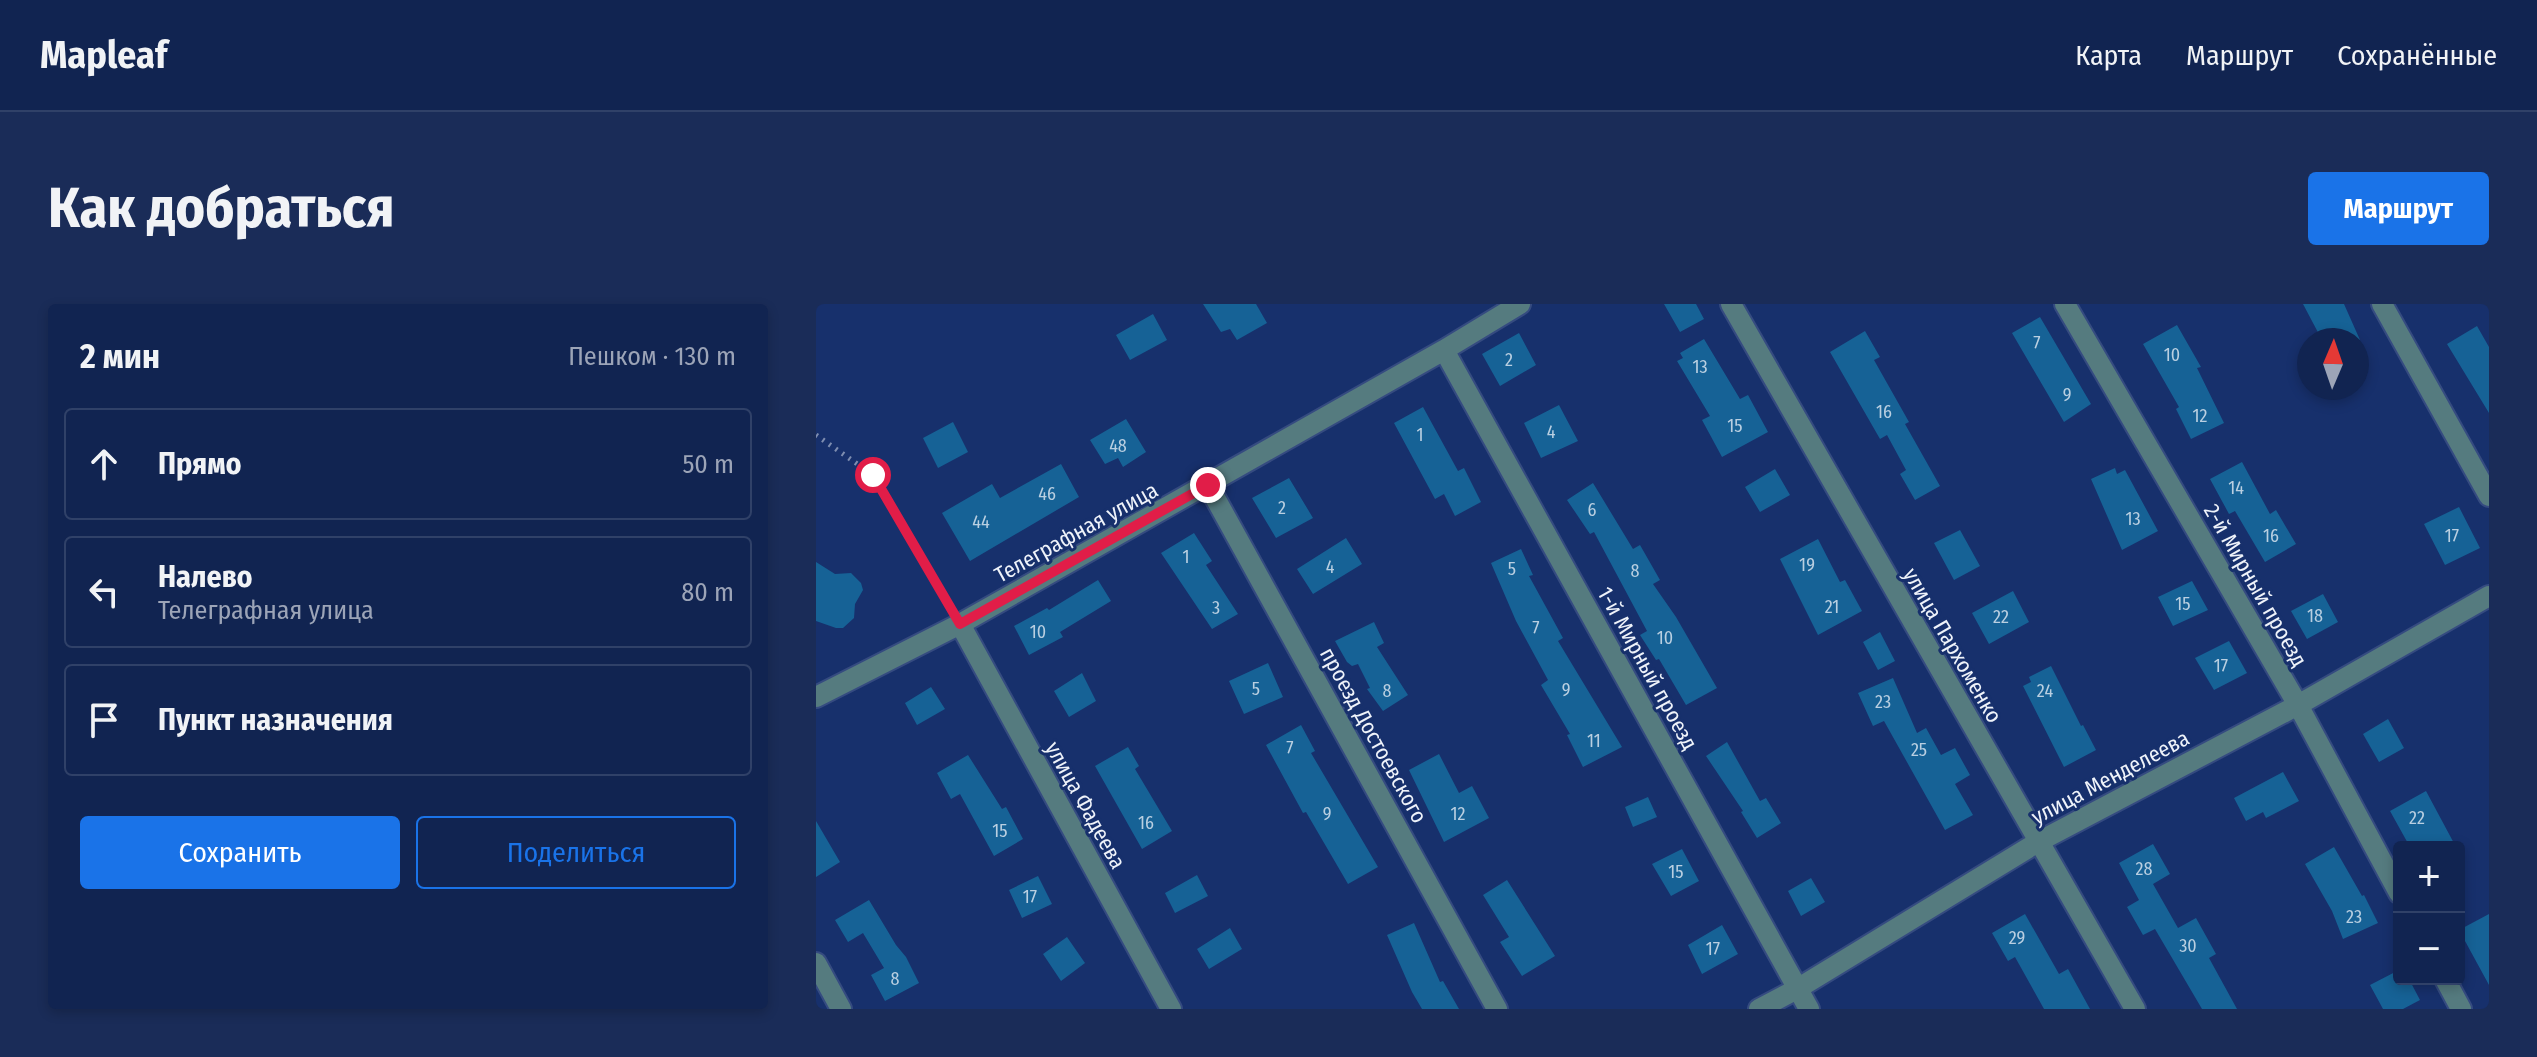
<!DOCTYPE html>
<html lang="ru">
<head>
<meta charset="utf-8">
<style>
  :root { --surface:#112451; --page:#1a2c58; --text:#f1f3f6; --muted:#9ca4b7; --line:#304168; --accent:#1a73e8 }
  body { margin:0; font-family:"Fira Sans Condensed",sans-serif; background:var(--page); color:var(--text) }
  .controls { position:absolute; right:24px; bottom:24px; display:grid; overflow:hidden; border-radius:8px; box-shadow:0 4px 12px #0003 }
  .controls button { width:72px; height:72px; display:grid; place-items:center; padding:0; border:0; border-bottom:2px solid var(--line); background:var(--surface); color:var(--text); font:40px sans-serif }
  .compass { position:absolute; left:1481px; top:24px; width:72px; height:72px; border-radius:50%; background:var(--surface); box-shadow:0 4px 12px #0003; rotate:2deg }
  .stop { position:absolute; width:24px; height:24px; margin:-18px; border:6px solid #e11d48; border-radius:50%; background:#fff }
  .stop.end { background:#e11d48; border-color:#fff; box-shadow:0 2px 8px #0008 }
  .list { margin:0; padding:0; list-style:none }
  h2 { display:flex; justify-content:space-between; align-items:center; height:104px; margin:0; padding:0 32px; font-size:34px }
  h2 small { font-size:26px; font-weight:400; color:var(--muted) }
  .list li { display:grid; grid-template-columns:52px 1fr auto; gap:24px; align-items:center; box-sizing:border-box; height:112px; margin:0 16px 16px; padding:0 16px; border:2px solid var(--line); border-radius:8px }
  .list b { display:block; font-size:30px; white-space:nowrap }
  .list p { margin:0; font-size:26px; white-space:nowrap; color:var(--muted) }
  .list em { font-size:26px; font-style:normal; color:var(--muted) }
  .actions { display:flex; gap:16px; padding:24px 32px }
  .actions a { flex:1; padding:18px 0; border:2px solid var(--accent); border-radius:8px; text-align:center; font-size:28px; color:var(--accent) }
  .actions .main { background:var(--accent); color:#fff }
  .icon { flex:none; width:44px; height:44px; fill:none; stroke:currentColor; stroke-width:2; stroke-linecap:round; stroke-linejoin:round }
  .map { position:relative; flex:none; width:1673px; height:705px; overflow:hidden; border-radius:8px }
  header { display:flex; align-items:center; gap:48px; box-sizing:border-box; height:112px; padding:0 40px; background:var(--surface); border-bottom:2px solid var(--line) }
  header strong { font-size:38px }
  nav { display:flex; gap:44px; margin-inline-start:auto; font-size:28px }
  .intro { display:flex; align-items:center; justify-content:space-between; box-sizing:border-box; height:192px; padding:0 48px }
  h1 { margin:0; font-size:56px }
  .button { padding:20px 36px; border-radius:8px; background:var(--accent); color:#fff; font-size:28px; font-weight:700 }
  main { display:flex; gap:48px; padding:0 48px }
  aside { flex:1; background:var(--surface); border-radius:8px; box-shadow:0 4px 12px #0003 }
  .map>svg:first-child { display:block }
  .building { fill:#166296 }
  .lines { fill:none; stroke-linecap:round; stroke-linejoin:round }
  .minor-casing { stroke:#354b80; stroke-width:24 }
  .path { stroke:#7e8db0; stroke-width:5; stroke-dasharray:2 6; stroke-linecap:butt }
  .minor { stroke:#557b7f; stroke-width:20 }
  .route { stroke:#e11d48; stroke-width:10 }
  .labels { text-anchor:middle; stroke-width:6; stroke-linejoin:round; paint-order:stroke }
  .number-label { font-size:18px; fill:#b9cfe1 }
  .street-label { font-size:22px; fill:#eff3fa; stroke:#17306c }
</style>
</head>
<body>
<header>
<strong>Mapleaf</strong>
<nav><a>Карта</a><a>Маршрут</a><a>Сохранённые</a></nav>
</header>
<div class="intro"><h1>Как добраться</h1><a class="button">Маршрут</a></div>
<main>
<aside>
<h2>2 мин<small>Пешком · 130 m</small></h2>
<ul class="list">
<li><svg class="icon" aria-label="ahead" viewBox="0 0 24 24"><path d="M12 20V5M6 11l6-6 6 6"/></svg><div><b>Прямо</b></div><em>50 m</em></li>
<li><svg class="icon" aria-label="left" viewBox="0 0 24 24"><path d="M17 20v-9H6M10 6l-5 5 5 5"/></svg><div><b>Налево</b><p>Телеграфная улица</p></div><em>80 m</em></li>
<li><svg class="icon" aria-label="arrive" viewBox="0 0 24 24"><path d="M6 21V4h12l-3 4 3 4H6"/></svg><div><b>Пункт назначения</b></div></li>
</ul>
<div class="actions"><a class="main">Сохранить</a><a>Поделиться</a></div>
</aside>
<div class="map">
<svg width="1673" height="705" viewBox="0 0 1673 705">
  <rect width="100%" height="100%" fill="#17306c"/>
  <path class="building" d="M387,0H440L451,19L421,36L414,25L405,28Z
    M848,0H880L888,15L864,28Z
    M1487,0H1528L1544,36H1506Z
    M337,10L351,36L314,56L300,31Z
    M1224,13L1275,100L1248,118L1196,29Z
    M1361,21L1385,63L1381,64L1408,119L1375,135L1360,105L1363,103L1327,40Z
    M1661,22L1673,43V109L1631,40Z
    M1049,27L1064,53L1058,56L1093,118L1089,120L1124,182L1099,196L1084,170L1090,166L1071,131L1064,135L1014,48Z
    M703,29L720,61L684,82L666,50Z
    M888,35L924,95L932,91L952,128L906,153L886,116L894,112L861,57L867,54L864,49Z
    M743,101L762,137L725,154L708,119Z
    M607,103L642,167L648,164L665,198L639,212L628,190L619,195L578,119Z
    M310,115L330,148L307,163L302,154L289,160L274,136Z
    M137,118L152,148L122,164L107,134Z
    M1426,158L1454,210L1460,206L1480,240L1449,258L1419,207L1413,210L1394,175Z
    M245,160L263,193L154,257L126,209L176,180L184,194Z
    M1299,164L1301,170L1309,166L1342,227L1306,246L1275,175Z
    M959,165L974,191L944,208L929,183Z
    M473,174L497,214L460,234L436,194Z
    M777,179L817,245L824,241L844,276L837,280L860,313L901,384L870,401L843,355L840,356L824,331L831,327L778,228L774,230L751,196Z
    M1643,203L1664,244L1629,261L1608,220Z
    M1144,226L1164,262L1138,276L1118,239Z
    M378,229L396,257L390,261L422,310L396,325L345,249Z
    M530,234L546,260L497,290L481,265Z
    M1002,235L1024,278L1029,276L1046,307L1002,331L964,255Z
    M705,245L717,271L713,272L747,334L742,337L806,443L767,463L751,431L754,430L725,381L732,376L700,317L675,259Z
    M0,258L19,270L35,269L45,279L47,286L39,300L38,314L27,324H20L0,317Z
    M282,276L295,297L244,328L247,333L213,351L198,322L231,304L233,306Z
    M1376,277L1392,306L1357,322L1342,293Z
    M1197,287L1213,318L1173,340L1156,309Z
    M1507,290L1522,318L1491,335L1475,307Z
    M558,318L568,339L561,343L592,391L567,407L551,385L554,384L542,360L536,362L531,358L519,337Z
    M1064,328L1079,357L1062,366L1047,338Z
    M1413,337L1431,369L1398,386L1379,354Z
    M452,359L467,393L428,410L413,377Z
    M1235,362L1265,422L1267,421L1280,446L1248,463L1207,382L1215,378L1213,373Z
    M266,369L280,397L253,413L238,387Z
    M1077,374L1101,429L1110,424L1125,451L1139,444L1154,471L1139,480L1157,511L1129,526L1068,417L1057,422L1042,389Z
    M115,383L129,405L101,421L89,399Z
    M1572,415L1588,444L1563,458L1547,430Z
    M485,421L499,447L495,449L562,563L532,580L490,508L487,509L450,441Z
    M911,438L944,497L950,494L965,519L941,534L925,508L927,507L890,452Z
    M312,443L323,462L319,465L356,527L326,545L279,462Z
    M623,450L643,489L656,482L673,514L628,538L593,466Z
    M152,451L186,505L190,503L207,535L178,552L144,490L135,495L121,469Z
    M1467,468L1483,497L1450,514L1447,508L1430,517L1418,494Z
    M1610,487L1640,543H1594L1574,507Z
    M832,493L841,513L817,523L809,503Z
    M0,517L24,558L0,573Z
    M1337,540L1354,570L1337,580L1362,624L1380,614L1400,650L1393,654L1421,705H1386L1339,625L1327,631L1311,603L1323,596L1303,559Z
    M1518,543L1546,592L1548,591L1562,619L1527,635L1516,607L1489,560Z
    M866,545L883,577L855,592L836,560Z
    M381,571L392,592L359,609L349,589Z
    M222,572L236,600L206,614L193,586Z
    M995,574L1009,598L985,612L972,587Z
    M691,576L739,652L706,672L684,638L693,633L667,591Z
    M53,596L80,641L90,653L103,679L69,697L55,671L68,664L47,629L32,638L19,616Z
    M1209,610L1243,670L1252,665L1274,705H1228L1199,653L1192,657L1176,629Z
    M1673,610V681L1643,626Z
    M598,619L624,678L627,677L643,705H606L596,688L571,631Z
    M906,621L922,650L886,670L872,641Z
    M414,624L426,645L393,665L381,645Z
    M251,633L269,659L245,677L227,650Z
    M1583,666V675H1593L1604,696L1587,705H1567L1554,681Z"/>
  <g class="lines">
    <defs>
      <path id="minor" d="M915,0L1319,705
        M1249,0L1482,401L1583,589
        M1566,0L1673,192
        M628,46L993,705
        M392,181L681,705
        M144,320L355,705
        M0,393L144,320L628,46L704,0
        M0,659L25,705
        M1629,675L1645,705
        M943,705L981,685L1222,538L1482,401L1673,292"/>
    </defs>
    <use href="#minor" class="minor-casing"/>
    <path class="path" d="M0,131L57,171L133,302"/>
    <use href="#minor" class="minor"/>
  </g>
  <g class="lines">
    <path class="route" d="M57,171L144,320L392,181"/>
  </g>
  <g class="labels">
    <g class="number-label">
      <text x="1221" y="45">7</text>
      <text x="1356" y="57">10</text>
      <text x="693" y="62">2</text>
      <text x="884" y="69">13</text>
      <text x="1251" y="97">9</text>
      <text x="1068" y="114">16</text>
      <text x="1384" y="118">12</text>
      <text x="919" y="128">15</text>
      <text x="735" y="134">4</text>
      <text x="604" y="137">1</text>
      <text x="302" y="148">48</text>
      <text x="1420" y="190">14</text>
      <text x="231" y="196">46</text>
      <text x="466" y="210">2</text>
      <text x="776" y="212">6</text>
      <text x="1317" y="221">13</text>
      <text x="165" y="224">44</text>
      <text x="1455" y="238">16</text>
      <text x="1636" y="238">17</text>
      <text x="370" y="259">1</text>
      <text x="991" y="267">19</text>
      <text x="514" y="269">4</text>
      <text x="696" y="271">5</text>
      <text x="819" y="273">8</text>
      <text x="1367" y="306">15</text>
      <text x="1016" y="309">21</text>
      <text x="400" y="310">3</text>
      <text x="1499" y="318">18</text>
      <text x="1185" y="319">22</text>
      <text x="720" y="330">7</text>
      <text x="222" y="334">10</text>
      <text x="849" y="340">10</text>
      <text x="1405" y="368">17</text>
      <text x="440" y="391">5</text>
      <text x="750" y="392">9</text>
      <text x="571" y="393">8</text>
      <text x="1229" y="393">24</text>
      <text x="1067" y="404">23</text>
      <text x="778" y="443">11</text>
      <text x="474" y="450">7</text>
      <text x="1103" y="452">25</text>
      <text x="511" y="516">9</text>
      <text x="642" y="516">12</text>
      <text x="1601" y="520">22</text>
      <text x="330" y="525">16</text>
      <text x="184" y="533">15</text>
      <text x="1328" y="571">28</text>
      <text x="860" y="574">15</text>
      <text x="214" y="599">17</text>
      <text x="1538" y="619">23</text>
      <text x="1201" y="640">29</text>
      <text x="1372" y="648">30</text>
      <text x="897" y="651">17</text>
      <text x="79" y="681">8</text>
    </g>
    <g class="street-label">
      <text transform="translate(260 228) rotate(-29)" y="8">Телеграфная улица</text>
      <text transform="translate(1440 281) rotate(60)" y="8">2-й Мирный проезд</text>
      <text transform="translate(1137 341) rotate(60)" y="8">улица Пархоменко</text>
      <text transform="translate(832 364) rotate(61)" y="8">1-й Мирный проезд</text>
      <text transform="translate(558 431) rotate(61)" y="8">проезд Достоевского</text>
      <text transform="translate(1294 473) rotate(-28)" y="8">улица Менделеева</text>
      <text transform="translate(270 501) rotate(61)" y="8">улица Фадеева</text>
    </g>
  </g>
</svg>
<div class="controls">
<button>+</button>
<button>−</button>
</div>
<svg class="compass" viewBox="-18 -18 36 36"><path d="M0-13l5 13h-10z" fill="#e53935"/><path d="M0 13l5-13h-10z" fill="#9ca4b7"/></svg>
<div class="stop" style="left:57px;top:171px"></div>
<div class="stop end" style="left:392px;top:181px"></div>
</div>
</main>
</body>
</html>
